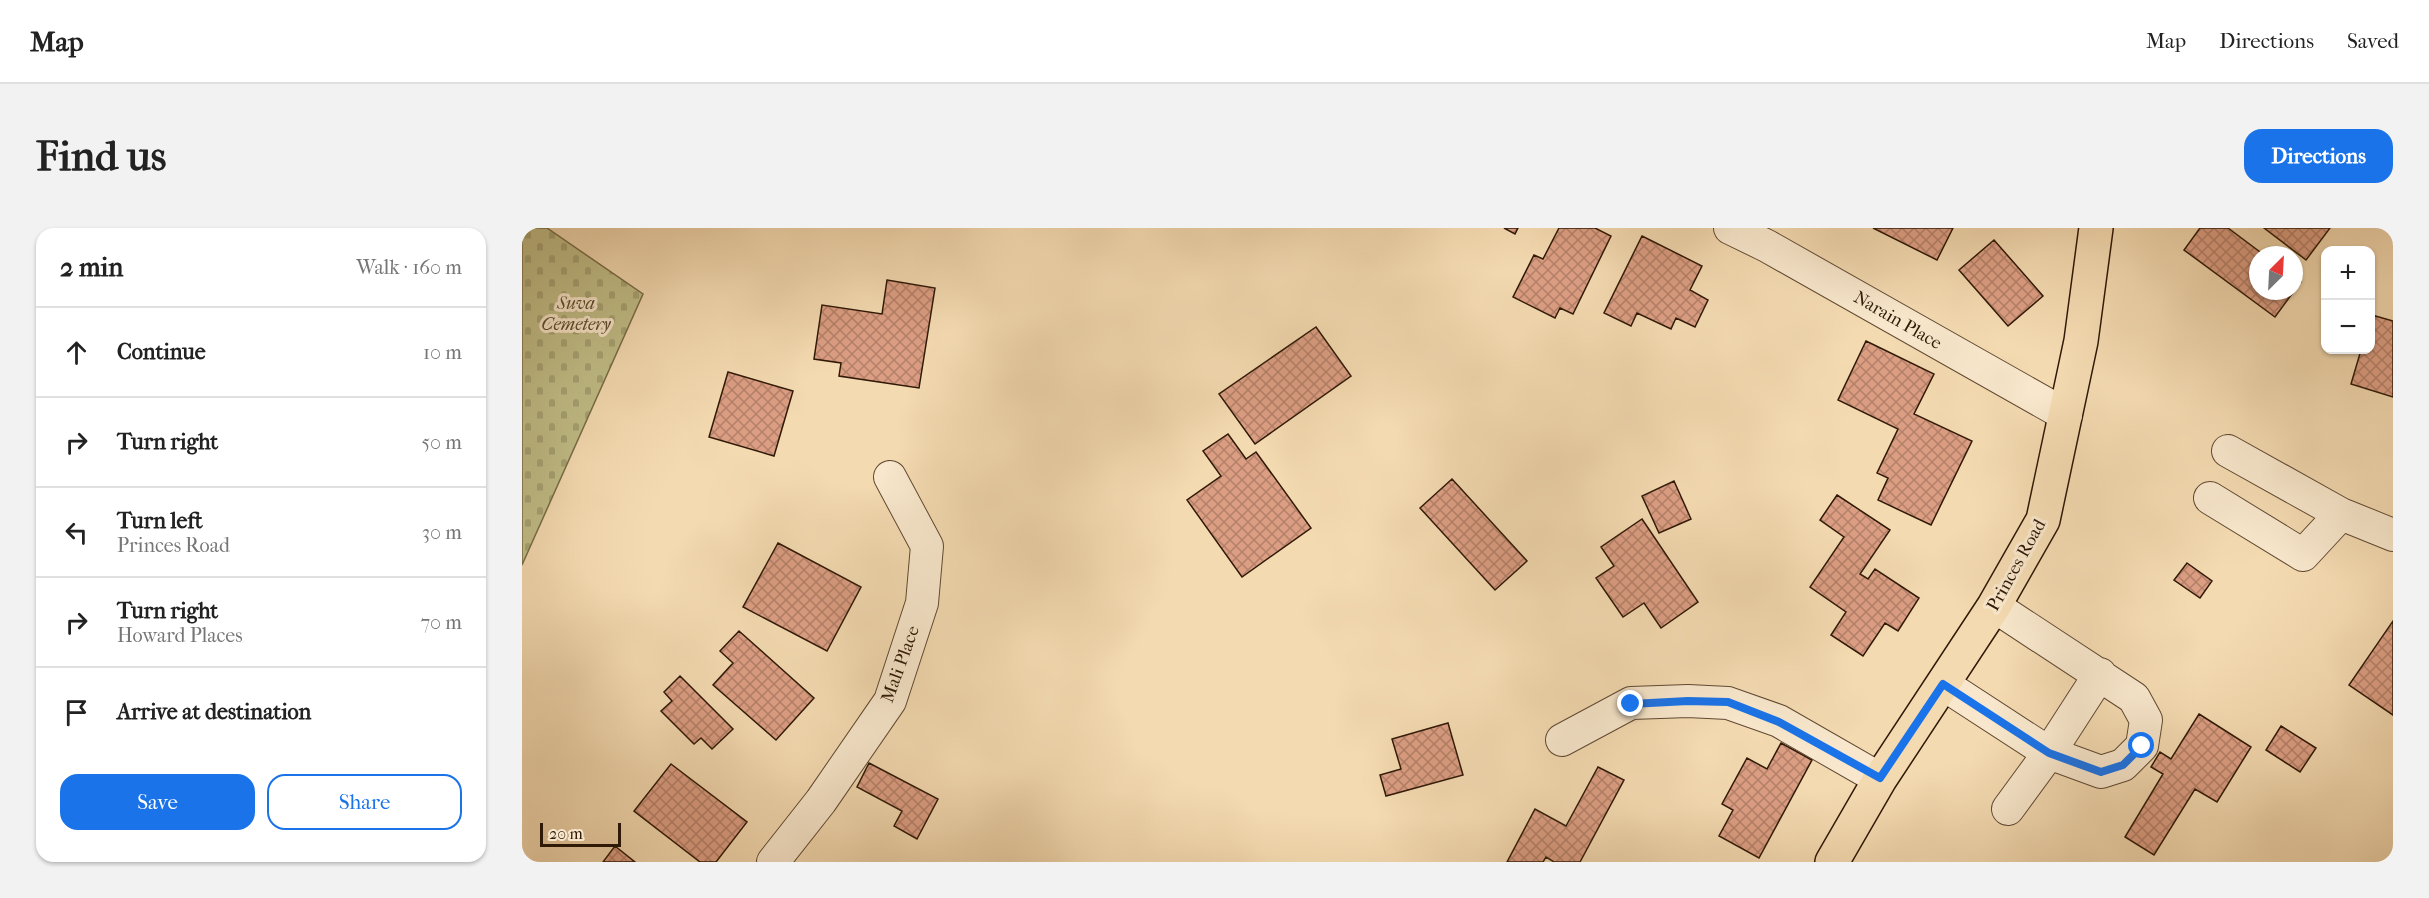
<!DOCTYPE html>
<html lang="en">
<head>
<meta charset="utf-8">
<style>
  :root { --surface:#fff; --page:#f2f2f2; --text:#222; --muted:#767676; --line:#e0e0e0; --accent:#1a73e8 }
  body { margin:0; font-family:"IM FELL French Canon",serif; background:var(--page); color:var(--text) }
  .controls { position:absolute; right:18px; top:18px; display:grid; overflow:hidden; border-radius:12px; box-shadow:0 2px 4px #0004 }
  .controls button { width:54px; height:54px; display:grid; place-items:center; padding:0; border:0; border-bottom:2px solid var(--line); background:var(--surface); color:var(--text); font:30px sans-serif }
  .compass { position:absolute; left:1727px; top:18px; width:54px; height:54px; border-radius:50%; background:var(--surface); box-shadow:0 2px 4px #0004; rotate:24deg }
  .scale { position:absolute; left:18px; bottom:15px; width:81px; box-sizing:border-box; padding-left:6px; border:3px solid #2f1907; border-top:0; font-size:16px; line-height:21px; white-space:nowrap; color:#2f1907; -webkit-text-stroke:4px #f8e7cc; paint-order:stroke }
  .stop { position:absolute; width:18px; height:18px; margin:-14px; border:4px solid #1a73e8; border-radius:50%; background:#fff }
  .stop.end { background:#1a73e8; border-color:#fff; box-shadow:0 2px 6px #0008 }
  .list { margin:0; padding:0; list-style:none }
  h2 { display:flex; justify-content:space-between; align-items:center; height:78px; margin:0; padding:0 24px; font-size:26px }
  h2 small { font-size:20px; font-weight:400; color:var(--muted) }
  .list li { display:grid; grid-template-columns:39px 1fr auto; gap:18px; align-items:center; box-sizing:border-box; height:90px; padding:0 24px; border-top:2px solid var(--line) }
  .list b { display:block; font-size:22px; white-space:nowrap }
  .list p { margin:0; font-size:20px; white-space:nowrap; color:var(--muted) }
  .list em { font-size:20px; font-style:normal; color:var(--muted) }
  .actions { display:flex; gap:12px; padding:18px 24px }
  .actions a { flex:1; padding:14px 0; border:2px solid var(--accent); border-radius:18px; text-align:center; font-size:21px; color:var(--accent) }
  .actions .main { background:var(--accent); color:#fff }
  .icon { flex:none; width:33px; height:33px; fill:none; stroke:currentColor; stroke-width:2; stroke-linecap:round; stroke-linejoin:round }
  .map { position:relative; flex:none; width:1871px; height:634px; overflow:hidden; border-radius:18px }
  header { display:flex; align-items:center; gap:36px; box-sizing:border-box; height:84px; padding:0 30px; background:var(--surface); border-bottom:2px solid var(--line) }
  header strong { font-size:28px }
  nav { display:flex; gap:33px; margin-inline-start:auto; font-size:21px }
  .intro { display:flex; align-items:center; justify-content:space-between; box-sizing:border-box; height:144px; padding:0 36px }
  h1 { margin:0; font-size:42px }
  .button { padding:15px 27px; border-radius:18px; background:var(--accent); color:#fff; font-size:21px; font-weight:700 }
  main { display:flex; gap:36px; padding:0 36px }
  aside { flex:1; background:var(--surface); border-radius:18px; box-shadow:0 2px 4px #0004 }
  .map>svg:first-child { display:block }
  .cemetery { fill:url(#cemetery-stones); stroke:#786c48; stroke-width:1.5 }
  .building { fill:url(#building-cross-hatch); stroke:#2f1907; stroke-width:1.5 }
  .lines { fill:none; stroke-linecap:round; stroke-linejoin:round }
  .minor-casing { stroke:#604932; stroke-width:34 }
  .major-casing { stroke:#2f1907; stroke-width:36 }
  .minor { stroke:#f8e7cc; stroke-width:32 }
  .major { stroke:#f4dab1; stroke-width:33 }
  .route { stroke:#1a73e8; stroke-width:8 }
  .labels { text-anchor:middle; stroke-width:6; stroke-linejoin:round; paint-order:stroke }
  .park-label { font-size:18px; font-style:italic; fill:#5b4b2e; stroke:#f8e7cc }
  .street-label { font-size:18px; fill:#2f1907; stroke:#f8e7cc }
</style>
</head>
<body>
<header>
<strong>Map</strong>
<nav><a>Map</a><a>Directions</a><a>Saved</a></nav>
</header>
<div class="intro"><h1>Find us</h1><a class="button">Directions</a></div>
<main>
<aside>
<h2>2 min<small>Walk · 160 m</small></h2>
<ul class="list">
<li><svg class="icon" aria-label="ahead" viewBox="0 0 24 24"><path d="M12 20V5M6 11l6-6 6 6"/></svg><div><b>Continue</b></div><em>10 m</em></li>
<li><svg class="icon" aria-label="right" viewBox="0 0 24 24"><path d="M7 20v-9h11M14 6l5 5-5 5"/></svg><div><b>Turn right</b></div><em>50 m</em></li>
<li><svg class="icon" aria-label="left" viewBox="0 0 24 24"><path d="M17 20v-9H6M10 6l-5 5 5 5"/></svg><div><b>Turn left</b><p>Princes Road</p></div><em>30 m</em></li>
<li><svg class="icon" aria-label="right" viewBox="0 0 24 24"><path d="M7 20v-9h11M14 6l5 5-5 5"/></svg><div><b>Turn right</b><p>Howard Places</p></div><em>70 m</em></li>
<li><svg class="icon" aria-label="arrive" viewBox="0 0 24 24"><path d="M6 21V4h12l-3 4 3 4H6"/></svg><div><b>Arrive at destination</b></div></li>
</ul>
<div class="actions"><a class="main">Save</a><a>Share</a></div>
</aside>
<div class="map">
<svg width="1871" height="634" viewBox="0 0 1871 634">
  <defs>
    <pattern id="cemetery-stones" width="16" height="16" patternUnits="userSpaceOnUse" patternTransform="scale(1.5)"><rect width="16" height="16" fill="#c1be88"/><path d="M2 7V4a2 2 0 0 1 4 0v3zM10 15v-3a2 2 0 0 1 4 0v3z" fill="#a6a374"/></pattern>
    <pattern id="building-cross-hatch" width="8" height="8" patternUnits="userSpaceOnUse" patternTransform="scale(1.5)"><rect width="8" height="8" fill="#dc9e83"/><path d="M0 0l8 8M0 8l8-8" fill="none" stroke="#b38069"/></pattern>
  </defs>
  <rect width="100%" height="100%" fill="#f4dab1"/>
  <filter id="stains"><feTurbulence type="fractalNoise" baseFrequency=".00333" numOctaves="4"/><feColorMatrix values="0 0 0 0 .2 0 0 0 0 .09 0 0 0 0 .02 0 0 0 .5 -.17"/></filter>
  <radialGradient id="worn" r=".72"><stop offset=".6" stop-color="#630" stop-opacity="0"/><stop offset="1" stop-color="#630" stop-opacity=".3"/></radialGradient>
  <path class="cemetery" d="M0,0H25L121,66L0,337Z"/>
  <path class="building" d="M982,0H996L993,6Z
    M1037,0H1073L1089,8L1051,86L1038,80L1033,90L991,69L1012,27L1021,31Z
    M1351,0H1431L1415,32Z
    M1678,0H1706L1742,27H1736V63H1772L1753,89L1662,22Z
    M1742,0H1808L1784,32Z
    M1120,8L1180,38L1168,62L1186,72L1173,99L1154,90L1149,101L1115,85L1109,98L1082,85Z
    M1472,12L1521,68L1486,98L1437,42Z
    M1772,49L1779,54L1772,63Z
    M365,52L413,60L397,160L317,148L319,135L292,131L300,77L360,86Z
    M1850,87L1871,93V169L1829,156L1839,122H1848Z
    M794,99L829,148L733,216L697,166Z
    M1344,113L1412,146L1392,186L1450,213L1409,297L1356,272L1366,250L1355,245L1376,201L1316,172Z
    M206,144L271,163L252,228L187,209Z
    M706,206L724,231L734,224L789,300L720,349L665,272L699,248L681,223Z
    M930,251L1005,333L973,362L898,280Z
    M1152,253L1169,291L1137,305L1120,268Z
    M1315,267L1368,302L1338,346L1346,351L1353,341L1397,370L1376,403L1363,395L1341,428L1309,407L1324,384L1288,359L1322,309L1298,292Z
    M1120,291L1176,374L1139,400L1122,375L1101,389L1074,350L1092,338L1079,319Z
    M256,315L339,359L305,423L221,379Z
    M1665,335L1690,353L1678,370L1652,352Z
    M1871,393V487L1827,457Z
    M217,403L292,470L254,512L191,457L211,435L198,423Z
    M158,448L211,501L190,521L179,510L172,516L139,483L150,473L142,464Z
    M1677,486L1729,519L1695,574L1673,561L1632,627L1603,609L1641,546L1629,539L1638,524L1649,531Z
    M926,495L941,547L864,568L858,547L879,541L870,511Z
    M1759,498L1794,520L1778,544L1744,522Z
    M1259,515L1290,532L1237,630L1197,608L1211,582L1200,576L1225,530L1245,541Z
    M347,535L416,571L395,611L372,598L380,583L335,559Z
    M149,536L225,594L194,634H178L112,583Z
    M1076,539L1102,552L1058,634H1032L1024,629L1021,634H985L1013,581L1044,598Z
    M93,618L113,634H81Z"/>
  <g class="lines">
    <defs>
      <path id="minor" d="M1208,0L1245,18L1544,187
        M1706,223L1819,286
        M1688,270L1781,327L1819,286L1871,307
        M1421,456L1527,525L1579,544L1601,537L1620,518L1624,492L1612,470L1472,378
        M1040,512L1109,475L1166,473L1206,475L1257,493L1358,551
        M1486,581L1527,525L1578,446
        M251,634L299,573L368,473L400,375L405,318L368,249"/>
      <path id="major" d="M1310,634L1358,551L1472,378L1521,292L1559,113L1574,0"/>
    </defs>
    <use href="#minor" class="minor-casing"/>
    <use href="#major" class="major-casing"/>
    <use href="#minor" class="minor"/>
    <use href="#major" class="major"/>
  </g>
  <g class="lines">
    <path class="route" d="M1109,476L1166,473L1206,474L1257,494L1358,550L1421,456L1527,525L1579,544L1601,537L1620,518"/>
  </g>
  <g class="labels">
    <g class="park-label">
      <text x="54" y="81">Suva<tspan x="54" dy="21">Cemetery</tspan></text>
    </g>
    <g class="street-label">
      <text transform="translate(1376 92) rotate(30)" y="6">Narain Place</text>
      <text transform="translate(1494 337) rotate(-61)" y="6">Princes Road</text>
      <text transform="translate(378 436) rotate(-70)" y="6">Mali Place</text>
    </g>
  </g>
  <rect width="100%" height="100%" filter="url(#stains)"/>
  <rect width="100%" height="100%" fill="url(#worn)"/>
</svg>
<div class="controls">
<button>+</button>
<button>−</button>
</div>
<svg class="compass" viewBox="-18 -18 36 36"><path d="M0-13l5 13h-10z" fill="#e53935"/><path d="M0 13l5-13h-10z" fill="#767676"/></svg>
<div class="scale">20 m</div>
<div class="stop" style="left:1620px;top:518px"></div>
<div class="stop end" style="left:1109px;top:476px"></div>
</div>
</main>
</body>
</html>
